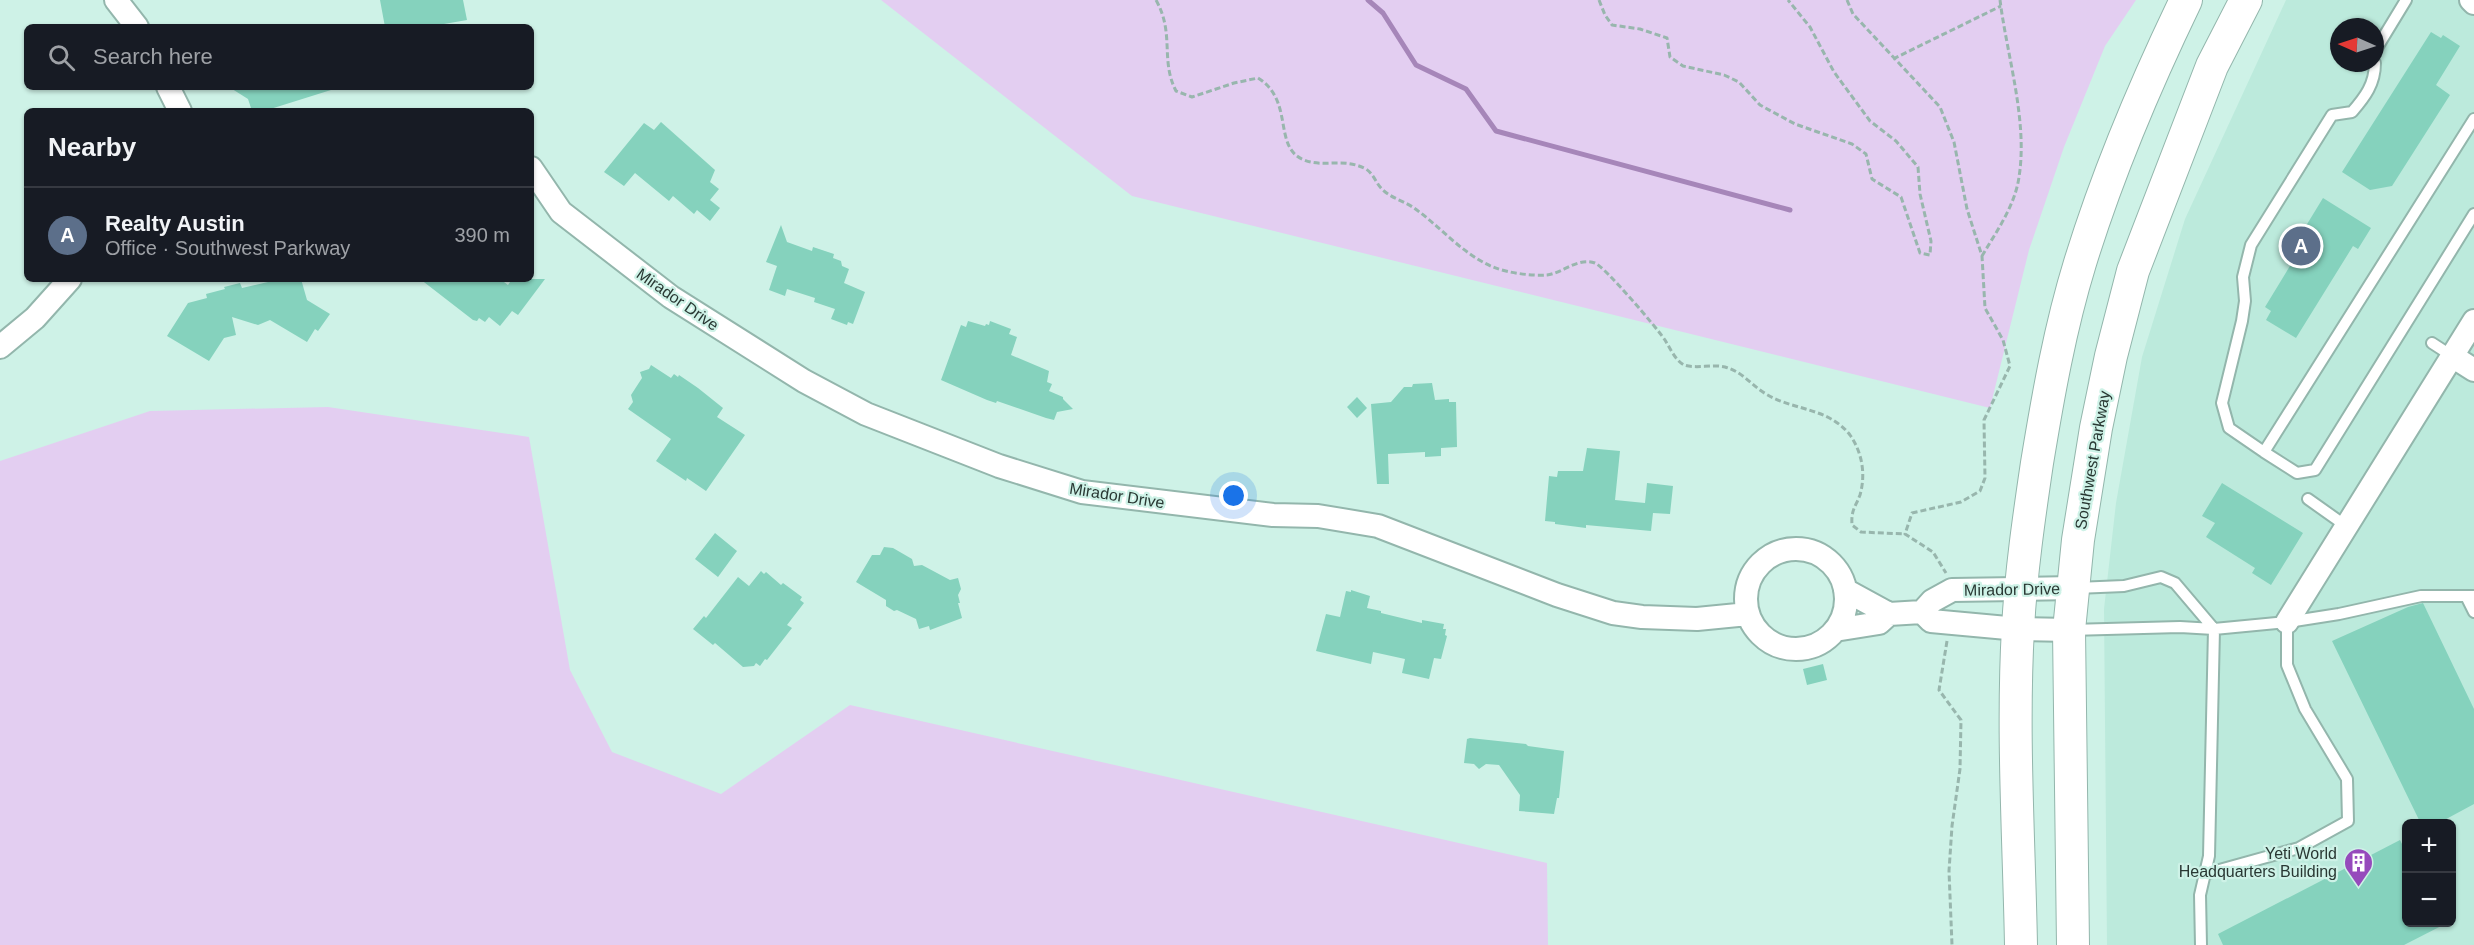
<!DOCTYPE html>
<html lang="en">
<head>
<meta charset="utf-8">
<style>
  :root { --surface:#171b24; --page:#20242c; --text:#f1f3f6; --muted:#9ea1a6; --line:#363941; --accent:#964abc }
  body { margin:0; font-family:Helvetica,sans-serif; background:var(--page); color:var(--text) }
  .controls { position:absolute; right:18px; bottom:18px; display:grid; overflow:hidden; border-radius:9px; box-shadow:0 2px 4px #0004 }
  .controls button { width:54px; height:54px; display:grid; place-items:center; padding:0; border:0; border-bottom:2px solid var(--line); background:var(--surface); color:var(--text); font:30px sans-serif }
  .compass { position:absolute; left:2330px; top:18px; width:54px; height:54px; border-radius:50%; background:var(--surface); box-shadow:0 2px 4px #0004; rotate:273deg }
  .you { position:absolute; left:1234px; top:496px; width:21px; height:21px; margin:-15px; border:4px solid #fff; border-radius:50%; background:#1a73e8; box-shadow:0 0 0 9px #1a73e833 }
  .badge { display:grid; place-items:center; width:39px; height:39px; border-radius:50%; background:var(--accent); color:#fff; font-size:20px; font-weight:700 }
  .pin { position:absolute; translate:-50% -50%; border:3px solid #fff; box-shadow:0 2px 6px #0006 }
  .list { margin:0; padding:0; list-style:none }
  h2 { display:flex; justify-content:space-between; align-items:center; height:78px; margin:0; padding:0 24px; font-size:26px }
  h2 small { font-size:20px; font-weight:400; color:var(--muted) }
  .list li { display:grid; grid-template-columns:39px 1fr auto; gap:18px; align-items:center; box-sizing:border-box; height:96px; padding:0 24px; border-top:2px solid var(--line) }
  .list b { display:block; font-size:22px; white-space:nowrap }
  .list p { margin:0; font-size:20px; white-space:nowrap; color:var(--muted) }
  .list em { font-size:20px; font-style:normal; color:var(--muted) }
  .icon { flex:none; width:33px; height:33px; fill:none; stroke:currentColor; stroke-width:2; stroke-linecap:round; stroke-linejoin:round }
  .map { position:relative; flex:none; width:2474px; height:945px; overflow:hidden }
  .search { position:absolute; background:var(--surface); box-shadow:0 2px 4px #0004; left:24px; top:24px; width:510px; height:66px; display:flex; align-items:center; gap:15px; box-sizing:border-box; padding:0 21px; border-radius:9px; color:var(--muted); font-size:22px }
  .panel { position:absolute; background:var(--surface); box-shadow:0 2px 4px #0004; left:24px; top:108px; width:510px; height:174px; border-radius:9px }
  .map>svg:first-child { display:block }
  .built { fill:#bceadc; fill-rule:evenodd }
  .green { fill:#e3cef1 }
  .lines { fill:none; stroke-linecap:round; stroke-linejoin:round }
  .stream { stroke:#a686b9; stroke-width:5 }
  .building { fill:#85d2bd }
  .lane-casing { stroke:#93b6ac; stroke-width:14 }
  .street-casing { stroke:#93b6ac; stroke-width:26 }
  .secondary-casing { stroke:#93b6ac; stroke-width:34 }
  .path { stroke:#98b6ad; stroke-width:3; stroke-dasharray:6 3; stroke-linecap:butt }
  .lane { stroke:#fff; stroke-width:10 }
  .street { stroke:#fff; stroke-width:22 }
  .secondary { stroke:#fff; stroke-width:32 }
  .labels { text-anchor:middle; stroke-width:4.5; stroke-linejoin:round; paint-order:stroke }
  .street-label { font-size:16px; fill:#293833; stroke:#cef2e7 }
  .poi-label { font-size:16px; fill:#293833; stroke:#cef2e7; text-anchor:end }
</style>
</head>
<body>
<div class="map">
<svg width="2474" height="945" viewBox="0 0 2474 945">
  <rect width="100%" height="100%" fill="#cef2e7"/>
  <path class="built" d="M2286,0H2474V945H2107L2104,609L2116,503L2142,357L2185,219ZM2339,27H2375V63H2339ZM2406,824H2452V922H2406Z"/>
  <path class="green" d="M881,0H2136L2105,46L2064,147L2029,250L1990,408L1132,196Z
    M328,407L529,437L570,670L612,752L721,794L850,705L1547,863L1548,945H0V461L150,411Z"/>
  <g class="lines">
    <path class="stream" d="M1368,0L1383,13L1416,65L1466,89L1496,131L1790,210"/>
  </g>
  <path class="building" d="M380,0H463L467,20L444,24V27H385Z
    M2431,32L2441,38L2443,35L2460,46L2436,85L2450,95L2392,186L2370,190L2342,172Z
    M229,87H330L331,90L264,111H252L248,99Z
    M661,122L715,170L710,182L719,189L710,200L720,208L710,221L697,210L694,214L673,196L669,201L635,173L624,186L604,172L644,123L654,130Z
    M2323,198L2371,228L2358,249L2353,246L2296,338L2266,320L2271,311L2265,307L2296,256L2290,252Z
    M781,225L787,242L812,251L813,247L834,254L833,258L841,261L842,266L849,269L844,283L865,292L853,324L848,322L847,325L831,319L835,309L814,302L815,298L787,289L785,296L769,290L777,266L766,262Z
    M281,279H301L307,300L330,314L318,331L315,329L307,342L270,320L258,325L232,317L236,335L224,338L209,361L167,336L188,303L207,298L206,294L225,289L224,287L240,283L242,288Z
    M420,279H500L508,285L512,279H545L518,315L512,311L500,326L489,317L485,322L479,318L477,321L473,320Z
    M968,321L985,326L986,324L989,325L990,321L1011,329L1009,334L1017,337L1011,355L1049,371L1047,382L1052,384L1049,391L1063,397V399L1073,409L1057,412L1054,420L1046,418L997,401L996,403L987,400L941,380L961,325L966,327Z
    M651,365L671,378L674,374L678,377L679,375L698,388L723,408L717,417L745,435L706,491L687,478L686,481L656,461L671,439L628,409L633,402L631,395L642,378L640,372L649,369Z
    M1432,383L1435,400L1449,399V402H1456L1457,447L1441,448V456L1425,457V452L1388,454L1389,484H1377L1371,404L1391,402L1404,387H1412L1413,384Z
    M1357,397L1367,408L1357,418L1347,407Z
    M1587,448L1620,451L1615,500L1645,503L1647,483L1673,486L1670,514L1653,513L1651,531L1586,525V528L1555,524V522L1545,521L1549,476L1557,477L1558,471H1583Z
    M2222,483L2303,533L2271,585L2252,573L2255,568L2206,537L2215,523L2202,516Z
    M715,533L737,551L718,577L695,559Z
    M884,547L893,548L912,559L914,566L922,565L950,580L958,578L961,589L958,595L960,603H958L962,618L930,630L929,626L919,629L916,619L897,610L894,611L886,606V600L856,582L872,555H880Z
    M761,571L764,574L766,572L781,585L783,583L802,597L800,600L804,603L787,625L792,628L767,660L765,659L760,666L756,663L754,666L743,667L715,643L713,645L693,629L704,616L706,618L738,577L749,586Z
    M1351,590L1370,596L1367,608L1381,611V613L1422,623V620L1444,624L1443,629H1446L1445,635L1447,636L1441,659L1434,658L1429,679L1402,673L1405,659L1373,652L1371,664L1316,651L1326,614L1340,617L1346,591L1351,592Z
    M2423,603L2474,709V804L2437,824H2421L2332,641L2408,607Z
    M1823,664L1827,680L1807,685L1803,669Z
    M1470,738L1526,744L1528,746L1564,751L1559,798H1557L1554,814L1519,811L1520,795L1499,765L1486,764L1479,769L1474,764L1464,763L1467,739Z
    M2400,840L2406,852V922H2449L2404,945H2223L2218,934Z"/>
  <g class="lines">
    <defs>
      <path id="lane" d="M2375,51L2406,0
        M2474,119L2264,452L2297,473L2315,470L2474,214
        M2432,343L2452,356
        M2264,452L2229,428L2222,403L2242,321L2245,301L2243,277L2251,245L2332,115L2352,112C2365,97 2375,84 2375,63
        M2308,499L2346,526
        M2076,588L2124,586L2161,577L2175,583L2214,629L2209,856L2200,895L2201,945
        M2466,596L2474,612
        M2288,622L2339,614L2421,596H2474
        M2070,630L2180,627L2214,629L2287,622V665L2305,709L2347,779L2348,821L2299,848L2205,874"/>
      <path id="street" d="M116,0L137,27
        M2471,0L2474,3
        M168,87L180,111
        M531,168L561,212L671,297L804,381L866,414L999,466L1082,492L1273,515L1318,516L1378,526L1557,595L1613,613L1642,617L1697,619L1748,614
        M0,347L35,318L70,279
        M2452,356L2474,370
        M1746 599a50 50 0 1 1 100 0a50 50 0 1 1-100 0Z
        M1845,590L1889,614L1922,612L1932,601L1952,590L2073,588
        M1922,612L1931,621L2018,629L2069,630
        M2287,622L2474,321
        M1835,630L1879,623L1889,614"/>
      <path id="secondary" d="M2021,945C2019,840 2012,733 2018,628C2021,572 2029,517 2037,463C2048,396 2060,328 2080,263C2108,172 2145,85 2186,0
        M2073,945L2069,630L2078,540L2096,428L2111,356L2133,271L2212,66L2246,0"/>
    </defs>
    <use href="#lane" class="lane-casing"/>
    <use href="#street" class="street-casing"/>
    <use href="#secondary" class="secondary-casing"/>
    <path class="path" d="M1156,0C1175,34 1160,60 1176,91L1192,97L1234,83L1258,78C1295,101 1272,147 1304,160C1324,168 1343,157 1366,169C1374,174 1376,184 1383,190C1391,198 1404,201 1414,208C1441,227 1462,254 1493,267C1508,273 1531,276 1547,275C1563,273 1578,257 1595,263C1606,268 1656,327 1665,340C1670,348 1675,360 1684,365C1696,369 1713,364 1725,367C1743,372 1751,385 1766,394C1794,411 1828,407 1850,435C1862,452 1866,474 1860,495C1855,508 1851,510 1852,525L1861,532L1905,534
      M1599,0L1605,15L1612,25L1640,29L1667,38L1670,57L1683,66L1724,75L1739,82L1760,105L1795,124L1852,144L1866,154L1872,179L1901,197L1920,253L1930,255L1931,241L1920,194L1918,167L1896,141L1870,121L1834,72L1810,27L1788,0
      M1847,0L1853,14L1940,107L1954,142L1967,209L1982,256L1985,308L2003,340L2010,366L1984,420L1985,478L1980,491L1961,502L1912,513L1905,534L1933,552L1946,573
      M1893,59L2001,6
      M1982,256C1996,232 2015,206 2019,177C2028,121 2007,56 2000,0
      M1947,641L1939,690L1961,720L1960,769L1952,826L1949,871L1952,945"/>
    <use href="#lane" class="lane"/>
    <use href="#street" class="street"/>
    <use href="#secondary" class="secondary"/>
  </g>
  <defs>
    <symbol id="building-pin" viewBox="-11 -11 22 30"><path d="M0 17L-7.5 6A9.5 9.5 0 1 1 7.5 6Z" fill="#964abc" stroke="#cef2e7"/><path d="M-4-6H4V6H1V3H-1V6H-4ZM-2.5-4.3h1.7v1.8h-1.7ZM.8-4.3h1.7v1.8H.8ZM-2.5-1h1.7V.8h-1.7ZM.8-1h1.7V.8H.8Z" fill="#fff"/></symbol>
  </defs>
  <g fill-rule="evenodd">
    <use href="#building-pin" x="2342" y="846" width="33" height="45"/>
  </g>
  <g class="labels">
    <g class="street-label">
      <text transform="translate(678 299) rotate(35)" y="6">Mirador Drive</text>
      <text transform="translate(2092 460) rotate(-80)" y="6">Southwest Parkway</text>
      <text transform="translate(1117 495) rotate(9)" y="6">Mirador Drive</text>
      <text transform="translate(2012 589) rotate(-1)" y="6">Mirador Drive</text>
    </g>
    <g class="poi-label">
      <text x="2337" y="859">Yeti World<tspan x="2337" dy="18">Headquarters Building</tspan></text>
    </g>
  </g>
</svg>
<div class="controls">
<button>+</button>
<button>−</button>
</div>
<svg class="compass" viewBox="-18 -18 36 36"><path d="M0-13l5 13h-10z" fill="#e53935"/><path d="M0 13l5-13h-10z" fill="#9ea1a6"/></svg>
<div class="you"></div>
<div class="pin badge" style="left:2301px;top:246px;background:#5c6f8a">A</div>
<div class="search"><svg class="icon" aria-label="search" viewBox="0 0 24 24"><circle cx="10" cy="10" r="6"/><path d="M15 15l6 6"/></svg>Search here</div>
<section class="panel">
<h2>Nearby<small></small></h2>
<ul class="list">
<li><span class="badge" style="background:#5c6f8a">A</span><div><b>Realty Austin</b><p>Office · Southwest Parkway</p></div><em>390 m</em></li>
</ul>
</section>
</div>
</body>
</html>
